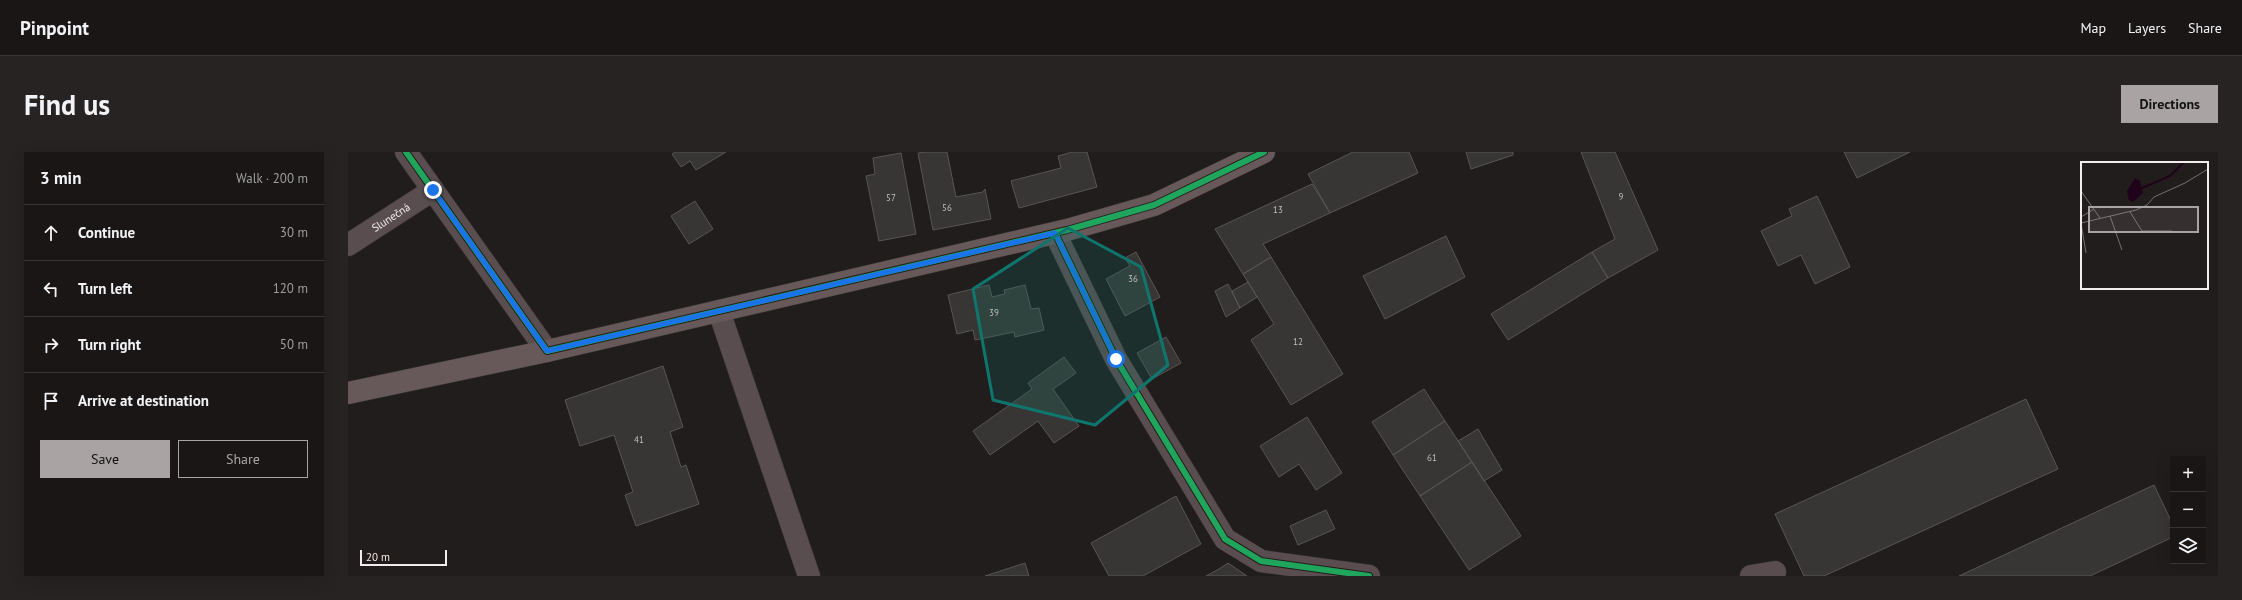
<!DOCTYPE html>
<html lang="en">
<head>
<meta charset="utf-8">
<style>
  :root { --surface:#191615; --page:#262322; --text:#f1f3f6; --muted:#9f9fa0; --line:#373534; --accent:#a9a4a3 }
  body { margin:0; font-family:"PT Sans",sans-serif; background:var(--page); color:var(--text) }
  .controls { position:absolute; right:12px; bottom:12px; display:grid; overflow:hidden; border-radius:0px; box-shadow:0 4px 16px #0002 }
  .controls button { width:36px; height:36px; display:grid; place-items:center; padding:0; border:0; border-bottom:1px solid var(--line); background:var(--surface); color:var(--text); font:20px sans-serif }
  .scale { position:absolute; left:12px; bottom:10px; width:87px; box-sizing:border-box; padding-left:4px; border:2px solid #f2edec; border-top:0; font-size:11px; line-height:14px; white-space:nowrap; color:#f2edec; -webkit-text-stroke:3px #231c1a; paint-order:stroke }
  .stop { position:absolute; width:12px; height:12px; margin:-9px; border:3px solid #1a73e8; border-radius:50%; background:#fff }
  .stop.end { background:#1a73e8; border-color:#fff; box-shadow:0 1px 4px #0008 }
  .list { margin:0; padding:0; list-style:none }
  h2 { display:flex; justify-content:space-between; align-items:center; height:52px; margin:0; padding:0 16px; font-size:17px }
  h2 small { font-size:13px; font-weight:400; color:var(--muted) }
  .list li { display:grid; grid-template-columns:26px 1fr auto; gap:12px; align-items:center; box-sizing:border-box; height:56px; padding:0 16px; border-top:1px solid var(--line) }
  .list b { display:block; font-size:15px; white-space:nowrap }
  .list em { font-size:13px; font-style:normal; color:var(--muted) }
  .actions { display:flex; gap:8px; padding:12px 16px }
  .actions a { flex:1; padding:9px 0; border:1px solid var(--accent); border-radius:0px; text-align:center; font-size:14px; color:var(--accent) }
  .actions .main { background:var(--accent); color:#111 }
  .icon { flex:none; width:22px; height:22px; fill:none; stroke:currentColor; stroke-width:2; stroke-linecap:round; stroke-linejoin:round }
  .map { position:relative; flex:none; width:1870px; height:424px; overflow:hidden; border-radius:0px }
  header { display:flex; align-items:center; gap:24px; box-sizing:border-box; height:56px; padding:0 20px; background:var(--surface); border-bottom:1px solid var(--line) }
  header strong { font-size:19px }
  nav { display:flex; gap:22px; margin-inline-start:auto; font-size:14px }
  .intro { display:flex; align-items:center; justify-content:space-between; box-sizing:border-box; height:96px; padding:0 24px }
  h1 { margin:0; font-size:28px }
  .button { padding:10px 18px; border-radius:0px; background:var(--accent); color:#111; font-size:14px; font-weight:700 }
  main { display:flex; gap:24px; padding:0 24px }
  aside { flex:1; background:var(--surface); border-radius:0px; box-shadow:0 4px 16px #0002 }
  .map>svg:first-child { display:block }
  .building { fill:#383634; stroke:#585654 }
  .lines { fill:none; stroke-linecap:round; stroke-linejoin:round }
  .street-casing { stroke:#393736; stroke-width:23 }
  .secondary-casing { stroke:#393736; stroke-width:23 }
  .street { stroke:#5a4d4f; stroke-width:22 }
  .secondary { stroke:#67585a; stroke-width:22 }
  .cycleway-casing { stroke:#231c1a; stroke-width:8 }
  .cycleway { stroke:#20a55d; stroke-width:6 }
  .route { stroke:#1a73e8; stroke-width:5 }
  .marked { fill:#0f766e; fill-opacity:0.2; stroke:#0f766e; stroke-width:3; stroke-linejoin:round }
  .labels { text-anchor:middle; stroke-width:3; stroke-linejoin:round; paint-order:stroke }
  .number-label { font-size:9px; fill:#c4bfbe }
  .street-label { font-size:11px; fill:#f2edec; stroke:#231c1a }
  .inset-river { fill:none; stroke:#1f031a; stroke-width:2 }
  .inset-road { fill:none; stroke:#75706f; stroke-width:1 }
  .view { fill:#a9a4a3; fill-opacity:0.15; stroke:#a9a4a3; stroke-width:2 }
  .inset-edge { fill:none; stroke:#f2edec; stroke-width:2 }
</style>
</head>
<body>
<header>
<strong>Pinpoint</strong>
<nav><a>Map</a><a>Layers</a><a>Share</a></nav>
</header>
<div class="intro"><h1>Find us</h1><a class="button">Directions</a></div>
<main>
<aside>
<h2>3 min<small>Walk · 200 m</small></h2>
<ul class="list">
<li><svg class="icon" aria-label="ahead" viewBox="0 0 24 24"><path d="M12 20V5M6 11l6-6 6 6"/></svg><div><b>Continue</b></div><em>30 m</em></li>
<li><svg class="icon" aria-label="left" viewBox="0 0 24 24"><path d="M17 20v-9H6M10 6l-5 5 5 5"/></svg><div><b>Turn left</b></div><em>120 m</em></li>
<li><svg class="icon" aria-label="right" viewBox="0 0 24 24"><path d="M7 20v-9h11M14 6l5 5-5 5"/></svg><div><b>Turn right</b></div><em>50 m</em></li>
<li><svg class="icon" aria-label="arrive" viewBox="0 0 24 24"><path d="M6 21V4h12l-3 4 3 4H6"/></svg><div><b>Arrive at destination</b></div></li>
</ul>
<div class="actions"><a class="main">Save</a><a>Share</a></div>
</aside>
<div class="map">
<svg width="1870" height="424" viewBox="0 0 1870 424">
  <rect width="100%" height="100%" fill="#211d1c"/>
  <path class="building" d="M327,0H378L348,18L342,9L333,15L324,2Z
    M577,0H599L608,45L635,40L637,37L643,67L585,78L570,1Z
    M724,0H739L749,35L671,56L663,29L713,16L710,4Z
    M1005,0H1061L1070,21L982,61L960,22Z
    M1118,0H1165V3L1123,17Z
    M1233,0H1267L1310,98L1260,126L1244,100L1267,87Z
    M1496,0H1562L1509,26Z
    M553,1L568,82L531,89L518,24L527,22L525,6Z
    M964,32L982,61L915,92L923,105L895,122L867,77Z
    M1469,44L1502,115L1467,132L1453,103L1430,114L1413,79L1444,64L1441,57Z
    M347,49L365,77L341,92L323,64Z
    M1098,84L1117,125L1037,167L1015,124Z
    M788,100L812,145L777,164L758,127L782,114L777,106Z
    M1244,100L1260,126L1160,188L1143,162Z
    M923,105L995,222L943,253L903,188L926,172L895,122Z
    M900,130L909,145L892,156L884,139Z
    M880,132L892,156L878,165L867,139Z
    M641,133L644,145L657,142L656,138L677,133L683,157L691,156L696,178L667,185L666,180L627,188L625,178L609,182L600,143Z
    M818,185L833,211L804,227L789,201Z
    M716,205L728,221L705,237L731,274L706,291L690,269L642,303L625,279L684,237L680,231Z
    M315,214L335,275L322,280L333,315L338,313L351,352L288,374L277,343L285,340L266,283L232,294L217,248Z
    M1076,237L1097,269L1045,303L1024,270Z
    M1678,247L1710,317L1476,424H1456L1427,362Z
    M959,265L994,321L968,338L951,312L931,325L912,294Z
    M1097,269L1124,310L1072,344L1045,303Z
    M1130,277L1154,318L1136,329L1110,289Z
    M1124,310L1173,384L1121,418L1072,344Z
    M1806,333L1825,373V385L1742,424H1611Z
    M828,344L853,392L795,424H761L743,391Z
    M978,358L987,377L950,393L942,374Z
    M677,411L681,424H637Z
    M880,411L899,424H858L871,417Z"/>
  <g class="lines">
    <defs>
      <g id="street">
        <path d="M58,0L199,199"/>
        <path d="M707,81L768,207L877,387L913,409L1021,424"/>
        <path id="s1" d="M0,93L85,38"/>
        <path d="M371,159L461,424"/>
        <path d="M1403,424L1427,420"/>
      </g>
      <path id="secondary" d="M0,241L199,199L719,78L806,53L916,0"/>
    </defs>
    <use href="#street" class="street-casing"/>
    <use href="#secondary" class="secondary-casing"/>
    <use href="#street" class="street"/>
    <use href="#secondary" class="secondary"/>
    <defs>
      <path id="cycleway" d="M58,0L199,199L719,78L806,53L916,0
        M707,81L768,207L877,387L913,409L1021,424"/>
    </defs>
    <use href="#cycleway" class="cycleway-casing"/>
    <use href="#cycleway" class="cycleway"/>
  </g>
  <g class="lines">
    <path class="route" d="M85,38L199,199L707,81L768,207"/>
  </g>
  <path class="marked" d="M720,76L793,115L820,213L747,273L645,248L625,137Z"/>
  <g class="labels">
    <g class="number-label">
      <text x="1273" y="48">9</text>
      <text x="543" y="49">57</text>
      <text x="599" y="59">56</text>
      <text x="930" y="61">13</text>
      <text x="785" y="130">36</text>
      <text x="646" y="164">39</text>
      <text x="950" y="193">12</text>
      <text x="291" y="291">41</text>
      <text x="1084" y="309">61</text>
    </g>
    <g class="street-label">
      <text dy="4" stroke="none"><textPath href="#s1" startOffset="51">Slunečná</textPath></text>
    </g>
  </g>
  <g transform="translate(1733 10)">
    <rect width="127" height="127" fill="#211d1c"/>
    <path d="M54,16L59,19L62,31L52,40L48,38L46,29Z" fill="#1f031a"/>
    <path class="inset-river" d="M61,26L89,14L103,0"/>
    <path class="inset-road" d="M0,29L19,56M49,50L61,69H91M29,54L41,88M0,55L13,47M0,61L55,48L66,43L73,35L104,21L127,7M0,61L5,91"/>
    <path class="view" d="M8,45H117V70H8Z"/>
    <rect width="127" height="127" class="inset-edge"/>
  </g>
</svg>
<div class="controls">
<button>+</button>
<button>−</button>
<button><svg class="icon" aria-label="layers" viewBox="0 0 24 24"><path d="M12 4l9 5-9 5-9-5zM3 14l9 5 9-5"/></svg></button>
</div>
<div class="scale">20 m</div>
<div class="stop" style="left:768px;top:207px"></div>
<div class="stop end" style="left:85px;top:38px"></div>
</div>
</main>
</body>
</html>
